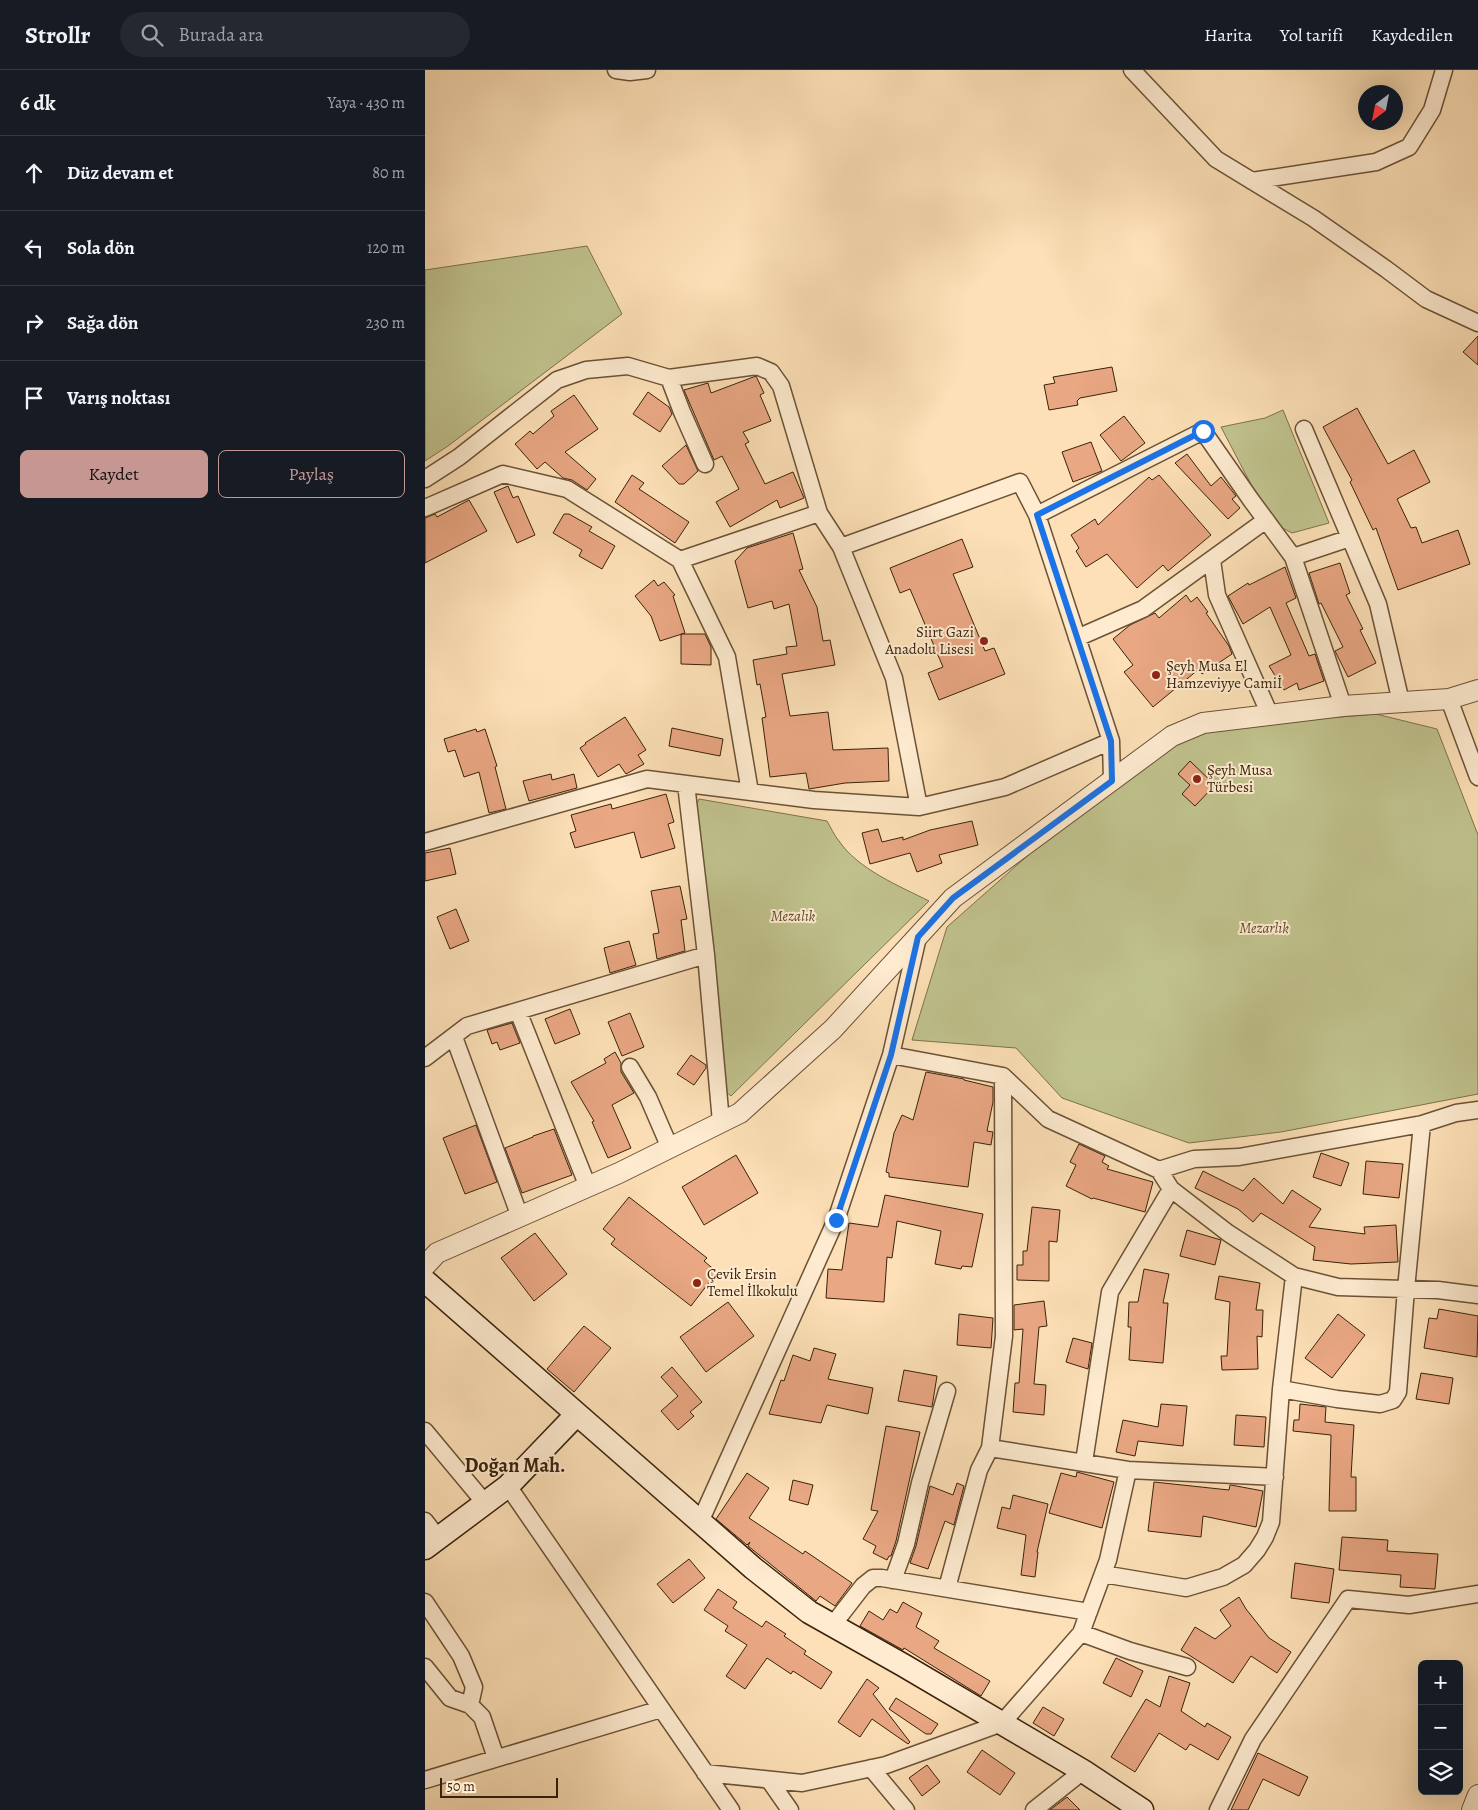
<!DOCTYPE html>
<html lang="tr">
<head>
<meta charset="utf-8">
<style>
  :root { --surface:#171b24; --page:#242831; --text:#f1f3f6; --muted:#9ea1a6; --line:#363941; --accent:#c59692 }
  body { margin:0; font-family:Alegreya,serif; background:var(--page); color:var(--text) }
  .controls { position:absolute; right:15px; bottom:15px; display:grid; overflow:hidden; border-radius:8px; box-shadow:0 5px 20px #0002 }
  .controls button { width:45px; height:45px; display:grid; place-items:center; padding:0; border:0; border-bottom:1px solid var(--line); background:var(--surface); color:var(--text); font:25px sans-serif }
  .compass { position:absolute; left:933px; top:15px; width:45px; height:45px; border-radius:50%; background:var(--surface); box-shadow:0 5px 20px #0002; rotate:212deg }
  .scale { position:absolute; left:15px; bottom:12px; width:118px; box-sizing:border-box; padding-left:5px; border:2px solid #3a220a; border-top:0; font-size:14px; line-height:18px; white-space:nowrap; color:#3a220a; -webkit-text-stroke:4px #feebd0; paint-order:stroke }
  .stop { position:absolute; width:15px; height:15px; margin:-11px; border:4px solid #1a73e8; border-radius:50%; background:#fff }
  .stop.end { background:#1a73e8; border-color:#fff; box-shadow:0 1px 5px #0008 }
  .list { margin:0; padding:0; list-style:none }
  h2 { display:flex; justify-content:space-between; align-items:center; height:65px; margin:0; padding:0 20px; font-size:21px }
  h2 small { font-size:16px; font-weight:400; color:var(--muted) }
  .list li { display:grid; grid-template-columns:32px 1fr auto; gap:15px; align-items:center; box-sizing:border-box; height:75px; padding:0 20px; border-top:1px solid var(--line) }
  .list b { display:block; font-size:19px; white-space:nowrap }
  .list em { font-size:16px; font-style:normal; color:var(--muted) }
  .actions { display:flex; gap:10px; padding:15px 20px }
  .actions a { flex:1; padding:11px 0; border:1px solid var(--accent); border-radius:8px; text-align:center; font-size:18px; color:var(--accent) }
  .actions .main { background:var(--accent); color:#111 }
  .icon { flex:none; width:28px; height:28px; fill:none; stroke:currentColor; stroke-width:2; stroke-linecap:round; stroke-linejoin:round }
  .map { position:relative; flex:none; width:1053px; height:1740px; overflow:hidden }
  header { display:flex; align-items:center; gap:30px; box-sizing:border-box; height:70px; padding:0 25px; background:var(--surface); border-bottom:1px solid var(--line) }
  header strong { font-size:24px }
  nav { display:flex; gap:28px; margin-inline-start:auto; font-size:18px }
  .search { width:350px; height:45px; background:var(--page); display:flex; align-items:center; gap:12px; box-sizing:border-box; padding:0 18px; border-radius:28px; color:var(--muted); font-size:19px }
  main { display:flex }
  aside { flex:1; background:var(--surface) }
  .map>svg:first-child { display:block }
  .green { fill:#c0c28d; stroke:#7d724c }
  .building { fill:#e9a783; stroke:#3a220a }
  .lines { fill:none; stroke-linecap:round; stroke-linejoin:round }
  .minor-casing { stroke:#6b5235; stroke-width:19 }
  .tertiary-casing { stroke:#6b5235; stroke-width:22 }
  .secondary-casing { stroke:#3a220a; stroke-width:25 }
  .minor { stroke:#feebd0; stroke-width:16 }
  .tertiary { stroke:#feebd0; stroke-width:20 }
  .secondary { stroke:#feebd0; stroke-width:22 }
  .route { stroke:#1a73e8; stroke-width:6 }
  .poi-dot { fill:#8f2418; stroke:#feebd0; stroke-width:2 }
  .labels { text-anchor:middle; stroke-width:4; stroke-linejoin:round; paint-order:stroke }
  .poi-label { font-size:15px; fill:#3a220a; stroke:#feebd0; text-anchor:start }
  .park-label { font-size:15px; font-style:italic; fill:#5c4a2b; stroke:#feebd0 }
  .district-label { font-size:20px; font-weight:bold; fill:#3a220a; stroke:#feebd0 }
</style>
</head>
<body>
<header>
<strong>Strollr</strong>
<div class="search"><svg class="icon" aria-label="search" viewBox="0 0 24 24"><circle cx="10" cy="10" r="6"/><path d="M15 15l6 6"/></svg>Burada ara</div>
<nav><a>Harita</a><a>Yol tarifi</a><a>Kaydedilen</a></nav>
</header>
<main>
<aside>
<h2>6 dk<small>Yaya · 430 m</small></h2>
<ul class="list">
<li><svg class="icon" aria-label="ahead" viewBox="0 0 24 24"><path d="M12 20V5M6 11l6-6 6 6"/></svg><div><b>Düz devam et</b></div><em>80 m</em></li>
<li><svg class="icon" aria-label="left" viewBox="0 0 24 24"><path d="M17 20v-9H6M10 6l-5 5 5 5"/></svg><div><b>Sola dön</b></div><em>120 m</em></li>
<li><svg class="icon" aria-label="right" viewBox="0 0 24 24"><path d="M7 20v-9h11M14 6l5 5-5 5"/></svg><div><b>Sağa dön</b></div><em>230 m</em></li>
<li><svg class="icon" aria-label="arrive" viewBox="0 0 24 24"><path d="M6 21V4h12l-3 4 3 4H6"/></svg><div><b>Varış noktası</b></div></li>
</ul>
<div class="actions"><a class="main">Kaydet</a><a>Paylaş</a></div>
</aside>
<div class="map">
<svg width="1053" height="1740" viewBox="0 0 1053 1740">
  <rect width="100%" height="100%" fill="#fde0b7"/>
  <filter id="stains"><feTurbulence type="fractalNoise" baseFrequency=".004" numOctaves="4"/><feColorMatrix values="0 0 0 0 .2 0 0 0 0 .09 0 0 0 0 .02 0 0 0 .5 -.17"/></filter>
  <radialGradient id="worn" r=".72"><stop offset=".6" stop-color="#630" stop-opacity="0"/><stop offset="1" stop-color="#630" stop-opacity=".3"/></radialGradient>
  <path class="green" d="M162,176L197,244L23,376L0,391V200Z
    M858,340L904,453L867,463L850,454L842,445L796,357L840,348Z
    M951,644L1012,659L1053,765V1024L856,1062L764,1073L637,1028L591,978L487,970L522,857L687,711L774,659Z
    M274,729L402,751C406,758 409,765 414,771C433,799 474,816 504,831L306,1026L301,1022L270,738Z"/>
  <path class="building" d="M1053,266V295L1038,282Z
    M687,297L692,321L655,328L652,331L653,335L624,340L619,315L630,313L628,307Z
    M331,306L339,323L335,325L346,351L318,362L324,372L320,374L340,414L368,402L379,428L355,438L352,430L305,457L291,432L314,419L297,386L289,390L259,320L283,313L286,323Z
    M223,322L244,337L247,344L235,362L208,344Z
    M149,325L173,359L140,382L171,409L162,420L147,410L138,408L120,392L112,399L90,374L105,361L108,364L129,346L126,341Z
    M932,338L963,394L989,380L1005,412L972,429L986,458L991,457L997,473L1033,460L1045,494L973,520L951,458L948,460L925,412L927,410L898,357Z
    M699,346L720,373L696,391L675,365Z
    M666,372L677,401L648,412L637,382Z
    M261,375L273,401L259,414H254L237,396Z
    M762,384L786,416L796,407L811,426L807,429L815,438L803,449L750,393Z
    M207,405L219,413L214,419L264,452L250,473L190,432Z
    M734,405L786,465L743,501L738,495L712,518L682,484L661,497L651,481L654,478L646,465L670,449L673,455L724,407L727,410Z
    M83,416L88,428L93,426L110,465L92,473L69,422Z
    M44,430L62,461L0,493V448L10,444L12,447Z
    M139,444H144L167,457L164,461L190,476L177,499L154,486L157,480L128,463Z
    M368,463L378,499L374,500L392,537L398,571L405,570L410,595L357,604L365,646L403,642L408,680L463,678L464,711L420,713L384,719L381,703L345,707L337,648L341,647L335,614L332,615L328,590L362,584L361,577L372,576L364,534L349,539L347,531L323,538L310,491L322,478Z
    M537,469L548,497L528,504L560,581L569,578L580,604L514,630L503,603L518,597L485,519L475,523L465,498Z
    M915,493L925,523L921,525L938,559L935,560L951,593L923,607L910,581L918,577L896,533L894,534L884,503Z
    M860,497L871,528L861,533L884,586L890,584L899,611L874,620L872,613L859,620L844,596L866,585L845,537L818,554L803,526L823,513L824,515Z
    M229,510L233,516L239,512L250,525L248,526L260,563L235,571L226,546L210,526Z
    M761,525L766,532L772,527L783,542L781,543L804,576L807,584L777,604L774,599L728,637L699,602L708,595L688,569L705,555L730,543L734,548Z
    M256,564H280L286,577V595L256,594Z
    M200,647L221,680L213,685L219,694L201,704L194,694L173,707L155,678L161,674L160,673Z
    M247,658L298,669L295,686L244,676Z
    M51,659L52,662L60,659L72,696L70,697L81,739L64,743L54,702L39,707L30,680L23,682L19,669Z
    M765,691L790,715L770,736L757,724L765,715L753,704Z
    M126,704L127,710L149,704L152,718L104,731L98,711Z
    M241,724L249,752L243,754L250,778L216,788L209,762L150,778L145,763L151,761L146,745L186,734L187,739Z
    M547,751L553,775L514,785L517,793L492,802L485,783L445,794L437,763L453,759L457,772L478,767V770L505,760Z
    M25,778L31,804L0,811V783Z
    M255,816L262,849L256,850L260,881L232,889L228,864L234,863L226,821Z
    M31,839L44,871L25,879L12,847Z
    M204,871L211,895L185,903L179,878Z
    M145,939L155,964L130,974L120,949Z
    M205,943L219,977L197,986L183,952Z
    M87,953L95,973L75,980L72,972L67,974L62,960Z
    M190,982L196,993V1002L209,1023L187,1035L206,1078L183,1088L167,1052L169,1051L146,1012L181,993L179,989Z
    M266,985L281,995V998L269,1015L252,1004Z
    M501,1002L539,1009V1010L568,1017V1032L562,1061L568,1062L566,1075L549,1072L543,1117L464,1107V1103L461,1102L469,1063L477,1045L488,1050Z
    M51,1055L72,1112L40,1124L18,1068Z
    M129,1059L147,1105L97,1123L80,1078L108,1067V1066Z
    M654,1074L680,1086L677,1092L684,1096L682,1099L728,1112L720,1142L668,1128L667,1129L641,1116L651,1095L645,1092Z
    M896,1083L924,1093L916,1116L888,1107Z
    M311,1085L333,1123L279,1155L257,1117Z
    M941,1091L978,1094L974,1128L938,1124Z
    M778,1101L818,1121L829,1108L858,1134L867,1120L896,1139L884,1157L940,1164L939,1157L971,1155L973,1192L926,1194L888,1190L890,1177L836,1143L828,1152L813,1139L770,1118Z
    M460,1125L558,1144L547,1197L537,1196L536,1199L510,1194L516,1161L472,1151L467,1188L462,1187L459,1232L401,1228L403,1199L417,1200L424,1153L453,1157Z
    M204,1127L282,1188L279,1191L292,1202L266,1236L186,1174L190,1169L178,1159Z
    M607,1137L635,1140L632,1172L624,1171V1211L592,1210V1195H598V1181H602Z
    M762,1160L796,1170L790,1195L755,1186Z
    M110,1163L142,1204L109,1231L76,1188Z
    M719,1199L744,1204L738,1233H743L738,1293L704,1290L706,1257H703L704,1232H713Z
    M794,1206L835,1213L831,1240H838L837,1267L832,1266L833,1299L797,1300L796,1286H802L805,1232L790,1229Z
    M619,1231L622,1256L614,1257L609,1314L621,1315L619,1345L588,1342L590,1313H594L598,1259L589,1260V1235Z
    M303,1232L329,1266L281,1302L255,1267Z
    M1014,1239L1053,1246L1052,1287L999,1278L1004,1248L1012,1249Z
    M534,1244L568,1248L566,1278L532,1275Z
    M913,1244L940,1265L907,1308L880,1288Z
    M159,1256L186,1278L149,1322L122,1299Z
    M648,1268L667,1273L663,1299L641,1292Z
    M389,1278L411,1284L403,1309L448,1318L443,1344L402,1335L396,1353L344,1344L356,1310L359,1311L368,1285L385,1291Z
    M247,1297L277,1332L265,1342L269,1346L253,1360L236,1341L253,1326L236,1307Z
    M479,1300L512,1306L507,1337L473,1331Z
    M996,1303L1028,1308L1024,1334L991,1329Z
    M736,1334L762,1336L758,1376L713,1371L710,1386L691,1382L698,1350L733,1357Z
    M875,1334L901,1337L900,1352L929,1355L926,1407H931V1441H904L906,1365L868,1361L869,1350H874Z
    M811,1345L841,1347L839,1377L809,1375Z
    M461,1356L495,1362L471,1471L466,1486H464L462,1490L448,1483L451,1476L438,1469L453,1441L446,1440Z
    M652,1402L689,1412L677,1458L624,1443L636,1403L651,1407Z
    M322,1403L344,1418L324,1448L378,1484L380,1481L427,1513L410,1536L395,1526L391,1531L323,1476L325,1472L322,1475L291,1449Z
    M368,1410L388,1415L383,1435L364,1430Z
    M729,1412L804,1420L805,1415H806L838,1421L831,1457L778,1446L776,1467L723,1461Z
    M532,1413L539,1416L529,1455L520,1451L503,1499L485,1493L491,1476L505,1416L528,1425Z
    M588,1425L623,1434L612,1482H613L610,1507L596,1505L601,1465L572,1458L577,1437L585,1439Z
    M917,1467L963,1470L962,1481L1013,1484L1010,1519L975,1517L976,1505L914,1500Z
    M264,1489L280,1508L248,1533L232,1514Z
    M870,1493L909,1499L904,1533L866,1528Z
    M293,1519L312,1532L308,1538L337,1557L341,1551L361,1564L359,1566L381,1581L379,1584L407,1602L396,1619L368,1601L366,1604L342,1588L320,1619L301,1606L322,1575L300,1561L303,1556L279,1540Z
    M814,1527L821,1539L844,1568L866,1582L852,1603L826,1586L808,1613L756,1580L770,1557L790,1569L806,1556L795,1540Z
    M478,1532L497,1543L491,1557L514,1571L509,1578L565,1611L556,1626L479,1578L478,1580L435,1556L444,1541L458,1550L465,1539L472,1543Z
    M691,1588L718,1601L706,1627L678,1613Z
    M744,1606L765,1613L756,1641L780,1657L782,1653L806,1667L793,1690L765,1674L761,1680L734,1663L710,1702L686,1687L721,1629L735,1637Z
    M442,1609L454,1618L448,1624L485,1672L483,1674L447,1649L435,1667L413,1652Z
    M471,1628L513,1654L506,1664H501L464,1639Z
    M618,1637L639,1649L629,1666L608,1653Z
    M557,1680L590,1703L575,1725L542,1702Z
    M833,1683L883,1707L874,1726L838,1709L823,1740H806Z
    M502,1695L515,1712L497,1726L484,1708Z
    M642,1727L655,1740H625Z"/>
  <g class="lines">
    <defs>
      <path id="minor" d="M191,0L205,2L222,0
        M707,0L791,89L888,148L961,199L1001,229L1053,253
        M827,111L951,92L984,77L1007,40L1019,0
        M244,308L257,342L280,394
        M879,359L953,534L976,632
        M0,409L34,387L132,310L161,300L203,296L244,308L332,296L346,302L356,316L394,443L416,477L469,608L494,737
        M0,438L78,404L142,419L255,490L302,587L325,722
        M612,445L686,671L687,711
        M416,477L595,412L612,445L778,361L826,430L868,487L918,636
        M868,487L925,468
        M255,490L394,443
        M787,490L792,525L845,645
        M652,568L718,539L841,450
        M1024,629L1053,707
        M261,714L281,885L296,1052
        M0,772L222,709L389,730L494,737L580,717L686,671
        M493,867L466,985L578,1006L623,1049L734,1100L746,1119L803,1163L869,1206L913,1217L1013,1220L1053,1225
        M93,941L163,1117
        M29,967L95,1147
        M0,988L42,956L281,885
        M205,997L223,1027L245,1078
        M734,1100L769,1089L814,1087L997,1054L1031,1043L1053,1040
        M856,1319L912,1329L955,1334L968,1330L973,1322L981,1219L997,1054
        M0,1361L60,1433
        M565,1378L703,1400L850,1407
        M659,1392L685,1222L746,1119
        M83,1416L306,1740
        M0,1451L13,1468
        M275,1452L411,1150L466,985
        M678,1504L761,1518L798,1507L819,1495L832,1480L840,1467L846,1452L856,1319L869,1206
        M468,1510L481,1474L495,1413L522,1321
        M522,1518L554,1400L565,1378L579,1266L578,1006
        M0,1532L36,1586L49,1617L45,1635
        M407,1556L438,1516L448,1508H457L664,1542
        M656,1563L705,1581L762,1597
        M0,1597L25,1628L45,1635L57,1647L71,1688
        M446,1698L481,1740
        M280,1703L377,1713L461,1695L577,1653L656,1563L683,1490L703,1400
        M0,1710L236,1639
        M344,1710L365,1740
        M609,1740L658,1701
        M793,1740L828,1669L923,1529L984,1535L1053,1524"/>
      <path id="tertiary" d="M0,1196L12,1183L194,1103L315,1043L408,959L528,828L747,666L778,653L918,636L1024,629L1053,620
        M1047,1740L1053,1725"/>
      <path id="secondary" d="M0,1211L328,1498L384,1542L478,1595L658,1701L717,1740
        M0,1478L83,1416L152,1344"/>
    </defs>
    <use href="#minor" class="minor-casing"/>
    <use href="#tertiary" class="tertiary-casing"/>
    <use href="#secondary" class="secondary-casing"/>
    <use href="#minor" class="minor"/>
    <use href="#tertiary" class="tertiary"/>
    <use href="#secondary" class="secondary"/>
  </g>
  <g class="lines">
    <path class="route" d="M411,1150L466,985L493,867L528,828L687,711L686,671L612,445L778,361"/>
  </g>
  <g class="poi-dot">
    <circle cx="559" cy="571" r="5"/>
    <circle cx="731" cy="605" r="5"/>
    <circle cx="772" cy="709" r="5"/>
    <circle cx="272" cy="1213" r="5"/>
  </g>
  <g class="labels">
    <g class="poi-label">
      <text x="549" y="567" text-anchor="end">Siirt Gazi<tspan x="549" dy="17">Anadolu Lisesi</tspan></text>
      <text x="741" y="601">Şeyh Musa El<tspan x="741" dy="17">Hamzeviyye Camiİ</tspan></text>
      <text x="782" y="705">Şeyh Musa<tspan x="782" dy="17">Türbesi</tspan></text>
      <text x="282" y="1209">Çevik Ersin<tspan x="282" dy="17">Temel İlkokulu</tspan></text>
    </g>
    <g class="park-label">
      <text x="368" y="851">Mezalık</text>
      <text x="839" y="863">Mezarlık</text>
    </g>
    <g class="district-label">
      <text x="90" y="1402">Doğan Mah.</text>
    </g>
  </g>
  <rect width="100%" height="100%" filter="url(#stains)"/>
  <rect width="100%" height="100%" fill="url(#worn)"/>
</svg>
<div class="controls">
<button>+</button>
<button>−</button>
<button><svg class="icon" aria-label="layers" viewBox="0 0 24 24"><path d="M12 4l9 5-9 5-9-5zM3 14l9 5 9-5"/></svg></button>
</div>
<svg class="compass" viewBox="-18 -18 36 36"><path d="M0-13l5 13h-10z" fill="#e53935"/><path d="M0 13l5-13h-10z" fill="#9ea1a6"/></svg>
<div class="scale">50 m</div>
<div class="stop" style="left:778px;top:361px"></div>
<div class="stop end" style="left:411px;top:1150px"></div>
</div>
</main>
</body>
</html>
